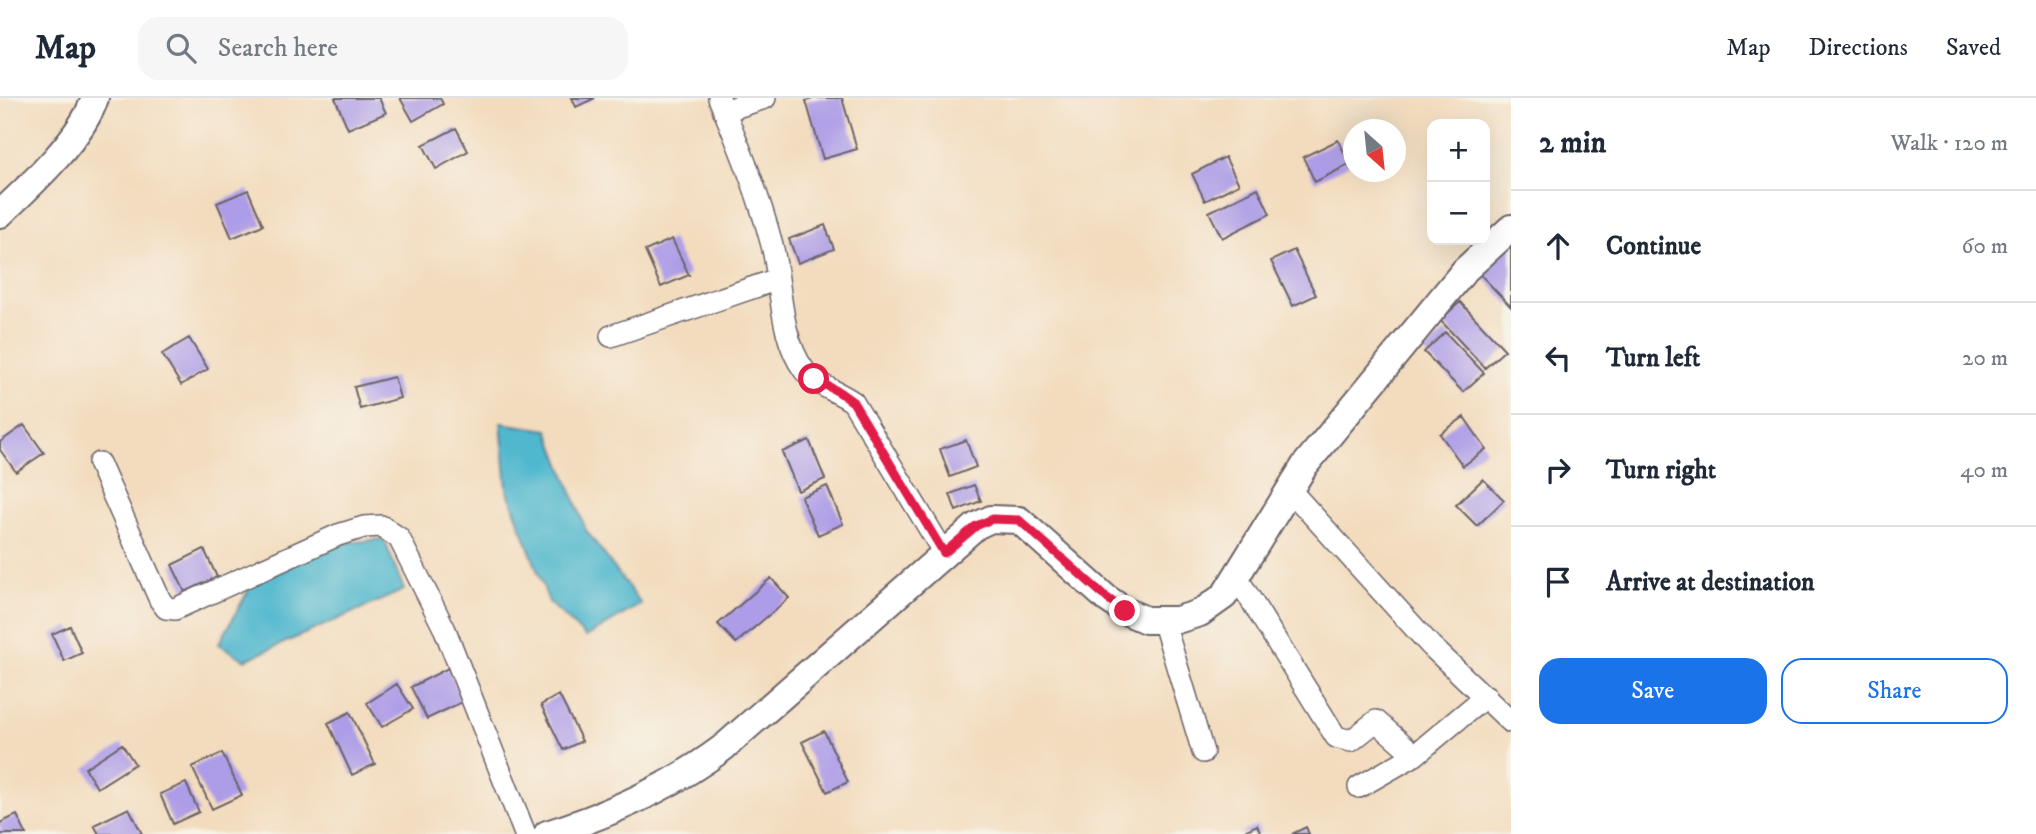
<!DOCTYPE html>
<html lang="en">
<head>
<meta charset="utf-8">
<style>
  :root { --surface:#fff; --page:#f6f6f7; --text:#1f2937; --muted:#747a83; --line:#e0e1e3; --accent:#1a73e8 }
  body { margin:0; font-family:"IM FELL DW Pica",serif; background:var(--page); color:var(--text) }
  .controls { position:absolute; right:21px; top:21px; display:grid; overflow:hidden; border-radius:14px; box-shadow:0 7px 28px #0002 }
  .controls button { width:63px; height:63px; display:grid; place-items:center; padding:0; border:0; border-bottom:2px solid var(--line); background:var(--surface); color:var(--text); font:35px sans-serif }
  .compass { position:absolute; left:1343px; top:21px; width:63px; height:63px; border-radius:50%; background:var(--surface); box-shadow:0 7px 28px #0002; rotate:153deg }
  .stop { position:absolute; width:21px; height:21px; margin:-16px; border:5px solid #e11d48; border-radius:50%; background:#fff }
  .stop.end { background:#e11d48; border-color:#fff; box-shadow:0 2px 7px #0008 }
  .list { margin:0; padding:0; list-style:none }
  h2 { display:flex; justify-content:space-between; align-items:center; height:91px; margin:0; padding:0 28px; font-size:30px }
  h2 small { font-size:23px; font-weight:400; color:var(--muted) }
  .list li { display:grid; grid-template-columns:46px 1fr auto; gap:21px; align-items:center; box-sizing:border-box; height:112px; padding:0 28px; border-top:2px solid var(--line) }
  .list b { display:block; font-size:26px; white-space:nowrap }
  .list em { font-size:23px; font-style:normal; color:var(--muted) }
  .actions { display:flex; gap:14px; padding:21px 28px }
  .actions a { flex:1; padding:16px 0; border:2px solid var(--accent); border-radius:21px; text-align:center; font-size:24px; color:var(--accent) }
  .actions .main { background:var(--accent); color:#fff }
  .icon { flex:none; width:38px; height:38px; fill:none; stroke:currentColor; stroke-width:2; stroke-linecap:round; stroke-linejoin:round }
  .map { position:relative; flex:none; width:1511px; height:736px; overflow:hidden }
  header { display:flex; align-items:center; gap:42px; box-sizing:border-box; height:98px; padding:0 35px; background:var(--surface); border-bottom:2px solid var(--line) }
  header strong { font-size:33px }
  nav { display:flex; gap:38px; margin-inline-start:auto; font-size:24px }
  .search { width:490px; height:63px; background:var(--page); display:flex; align-items:center; gap:18px; box-sizing:border-box; padding:0 24px; border-radius:21px; color:var(--muted); font-size:26px }
  main { display:flex }
  aside { flex:1; background:var(--surface) }
  .map>svg:first-child { display:block }
  .water { fill:#50b7ce; stroke:#396c84; stroke-width:2 }
  .building { fill:#ad9ce7 }
  .lines { fill:none; stroke-linecap:round; stroke-linejoin:round }
  .minor-casing { stroke:#6b6369; stroke-width:24 }
  .tertiary-casing { stroke:#6b6369; stroke-width:30 }
  .minor { stroke:#fff; stroke-width:21 }
  .tertiary { stroke:#fff; stroke-width:26 }
  .route { stroke:#e11d48; stroke-width:9 }
</style>
</head>
<body>
<header>
<strong>Map</strong>
<div class="search"><svg class="icon" aria-label="search" viewBox="0 0 24 24"><circle cx="10" cy="10" r="6"/><path d="M15 15l6 6"/></svg>Search here</div>
<nav><a>Map</a><a>Directions</a><a>Saved</a></nav>
</header>
<main>
<div class="map">
<svg width="1511" height="736" viewBox="0 0 1511 736">
  <rect width="100%" height="100%" fill="#f7f3e8"/>
  <filter id="ink" filterUnits="userSpaceOnUse"><feTurbulence type="fractalNoise" baseFrequency=".0143" numOctaves="2"/><feDisplacementMap in="SourceGraphic" scale="14" xChannelSelector="R" yChannelSelector="G"/><feConvolveMatrix kernelMatrix="1 2 1 2 8 2 1 2 1" color-interpolation-filters="sRGB"/></filter>
  <filter id="wash" filterUnits="userSpaceOnUse"><feTurbulence type="fractalNoise" baseFrequency=".00686" numOctaves="4" result="noise"/><feDisplacementMap in="SourceGraphic" scale="28" xChannelSelector="R" yChannelSelector="G"/><feGaussianBlur stdDeviation="1.57" result="paint"/><feColorMatrix in="noise" values="0 0 0 0 0 0 0 0 0 0 0 0 0 0 0 0 0 1.4 0 .05"/><feComposite in="paint" operator="in"/></filter>
  <g filter="url(#wash)">
    <rect width="100%" height="100%" fill="#f3dcbe"/>
    <path class="water" d="M501,325L548,332L586,432L641,506L586,539L549,504L507,391Z
      M384,441L404,492L245,562L219,546L254,482L336,446Z"/>
    <g id="blocks">
      <path class="building" d="M335,0H379L386,15L348,31Z
        M400,0H440L443,6L413,23Z
        M572,0H595L576,9Z
        M815,0H842L857,51L823,61L806,3Z
        M456,30L468,53L436,71L423,47Z
        M1338,42L1350,66L1315,84L1303,59Z
        M1225,59L1239,86L1205,103L1192,76Z
        M1258,90L1270,116L1222,140L1209,114Z
        M248,92L263,127L232,140L217,105Z
        M825,127L834,151L798,165L789,141Z
        M672,141L689,177L661,189L645,153Z
        M1511,145V209L1479,175Z
        M1294,152L1316,197L1293,208L1271,163Z
        M1460,204L1505,252L1485,270L1440,222Z
        M1445,234L1484,275L1463,294L1424,254Z
        M189,240L208,271L181,287L162,256Z
        M394,279L400,300L360,311L354,289Z
        M1464,319L1486,351L1463,368L1440,336Z
        M24,327L44,355L16,374L0,352V344Z
        M809,342L825,381L798,393L782,354Z
        M966,342L976,369L950,379L940,351Z
        M1483,381L1504,402L1477,428L1456,407Z
        M974,387L981,403L956,413L950,396Z
        M827,388L843,426L818,437L801,399Z
        M204,451L217,479L185,494L172,467Z
        M771,480L789,500L736,545L718,526Z
        M70,528L82,555L64,563L52,536Z
        M448,570L464,603L427,621L411,589Z
        M397,586L413,611L382,629L367,605Z
        M559,597L582,643L563,652L541,607Z
        M350,614L375,666L352,677L328,625Z
        M824,633L848,684L827,694L802,644Z
        M122,646L135,666L97,690L85,670Z
        M222,655L242,697L212,711L192,669Z
        M186,685L199,714L173,726L160,696Z
        M129,710L142,736H99L94,727Z
        M17,717L26,736H0V725Z
        M1257,727L1261,736H1238Z
        M1306,729L1309,736H1292Z"/>
    </g>
  </g>
  <g filter="url(#ink)">
    <use href="#blocks" fill-opacity="0" stroke="#6b6369" stroke-width="2"/>
    <g class="lines">
      <defs>
        <path id="minor" d="M719,0C739,48 759,97 772,147C782,186 779,238 804,272C815,287 838,293 853,304L944,455
          M724,13L765,0
          M611,238L778,181
          M99,365L160,502L166,510L175,511L338,437L364,429L381,428L399,440L445,532L525,736
          M1289,391L1431,548L1511,624
          M1236,478L1336,639L1351,643L1376,623L1415,657
          M1163,522L1203,654
          M1359,689L1415,657L1486,598"/>
        <path id="tertiary" d="M0,116C31,87 82,40 95,0
          M547,736C611,716 671,689 724,649L976,428L991,421L1019,422L1106,500L1125,513L1146,522H1177L1200,515L1224,498L1305,367L1465,172L1511,130"/>
      </defs>
      <use href="#minor" class="minor-casing"/>
      <use href="#tertiary" class="tertiary-casing"/>
      <use href="#minor" class="minor"/>
      <use href="#tertiary" class="tertiary"/>
    </g>
  </g>
  <g class="lines" filter="url(#ink)">
    <path class="route" d="M814,281L839,294L853,304L944,455L976,428L992,421L1019,422L1107,500L1125,513"/>
  </g>
</svg>
<div class="controls">
<button>+</button>
<button>−</button>
</div>
<svg class="compass" viewBox="-18 -18 36 36"><path d="M0-13l5 13h-10z" fill="#e53935"/><path d="M0 13l5-13h-10z" fill="#747a83"/></svg>
<div class="stop" style="left:814px;top:281px"></div>
<div class="stop end" style="left:1125px;top:513px"></div>
</div>
<aside>
<h2>2 min<small>Walk · 120 m</small></h2>
<ul class="list">
<li><svg class="icon" aria-label="ahead" viewBox="0 0 24 24"><path d="M12 20V5M6 11l6-6 6 6"/></svg><div><b>Continue</b></div><em>60 m</em></li>
<li><svg class="icon" aria-label="left" viewBox="0 0 24 24"><path d="M17 20v-9H6M10 6l-5 5 5 5"/></svg><div><b>Turn left</b></div><em>20 m</em></li>
<li><svg class="icon" aria-label="right" viewBox="0 0 24 24"><path d="M7 20v-9h11M14 6l5 5-5 5"/></svg><div><b>Turn right</b></div><em>40 m</em></li>
<li><svg class="icon" aria-label="arrive" viewBox="0 0 24 24"><path d="M6 21V4h12l-3 4 3 4H6"/></svg><div><b>Arrive at destination</b></div></li>
</ul>
<div class="actions"><a class="main">Save</a><a>Share</a></div>
</aside>
</main>
</body>
</html>
